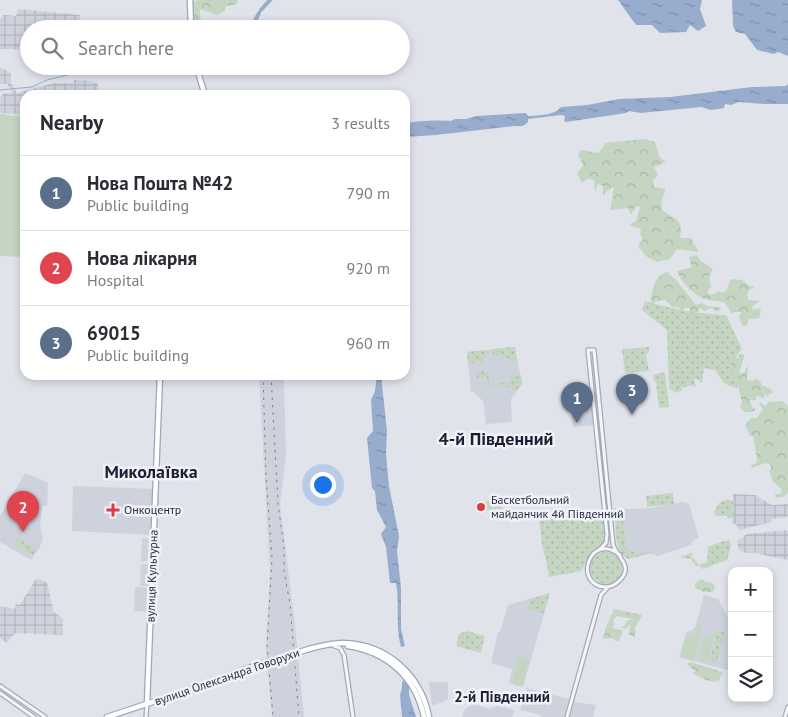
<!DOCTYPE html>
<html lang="en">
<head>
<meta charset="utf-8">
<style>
  :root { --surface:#fff; --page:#f2f2f3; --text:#2b2b33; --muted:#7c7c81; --line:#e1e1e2; --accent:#7c3aed }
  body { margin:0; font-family:"PT Sans",sans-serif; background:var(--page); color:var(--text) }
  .controls { position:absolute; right:15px; bottom:15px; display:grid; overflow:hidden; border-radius:10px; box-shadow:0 2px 8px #0003 }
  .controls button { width:45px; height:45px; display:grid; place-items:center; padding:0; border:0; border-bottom:1px solid var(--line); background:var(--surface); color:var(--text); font:25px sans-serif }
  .you { position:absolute; left:322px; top:484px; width:18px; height:18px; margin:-12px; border:4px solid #fff; border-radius:50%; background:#1a73e8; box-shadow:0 0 0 8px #1a73e833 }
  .badge { display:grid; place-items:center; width:32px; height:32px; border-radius:50%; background:var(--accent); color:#fff; font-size:16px; font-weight:700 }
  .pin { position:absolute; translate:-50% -41px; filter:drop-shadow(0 1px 2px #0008) }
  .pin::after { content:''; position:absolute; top:26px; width:18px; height:15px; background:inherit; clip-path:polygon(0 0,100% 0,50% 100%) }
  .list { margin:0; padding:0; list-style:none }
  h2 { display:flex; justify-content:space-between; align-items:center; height:65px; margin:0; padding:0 20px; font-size:21px }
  h2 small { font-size:16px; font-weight:400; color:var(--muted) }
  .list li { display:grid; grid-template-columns:32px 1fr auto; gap:15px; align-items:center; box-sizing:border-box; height:75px; padding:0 20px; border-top:1px solid var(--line) }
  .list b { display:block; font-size:19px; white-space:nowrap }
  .list p { margin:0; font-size:16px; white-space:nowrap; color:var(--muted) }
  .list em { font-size:16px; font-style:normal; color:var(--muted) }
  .icon { flex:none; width:28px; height:28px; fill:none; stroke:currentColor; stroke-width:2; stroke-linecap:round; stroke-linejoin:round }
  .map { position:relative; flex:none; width:788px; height:717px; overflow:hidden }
  .search { position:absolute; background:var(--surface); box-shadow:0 2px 8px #0003; left:20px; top:20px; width:390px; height:55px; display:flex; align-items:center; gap:12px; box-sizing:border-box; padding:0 18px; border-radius:28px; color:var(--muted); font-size:19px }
  .panel { position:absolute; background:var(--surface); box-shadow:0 2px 8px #0003; left:20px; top:90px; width:390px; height:290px; border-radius:15px }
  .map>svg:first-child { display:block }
  .built { fill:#ced2dc }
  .industrial { fill:url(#industrial-grid) }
  .grass { fill:url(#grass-dots) }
  .forest { fill:url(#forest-crowns) }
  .garden { fill:#c4d5c1 }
  .water { fill:url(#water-ripples) }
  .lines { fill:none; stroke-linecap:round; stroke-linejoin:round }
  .stream { stroke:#98adcd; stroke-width:1 }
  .river { stroke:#98adcd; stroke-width:4 }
  .tertiary-casing { stroke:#a5a9b5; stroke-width:5.5 }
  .primary-casing { stroke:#9fa6b7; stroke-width:7 }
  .tertiary { stroke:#f3f5f8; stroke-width:3 }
  .primary { stroke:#fff; stroke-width:4.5 }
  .rail { stroke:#788095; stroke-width:1; stroke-dasharray:2.5 5; stroke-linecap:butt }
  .primary-bridge-casing { stroke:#9fa6b7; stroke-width:7; stroke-linecap:butt }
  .primary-bridge { stroke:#fff; stroke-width:4.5 }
  .poi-dot { fill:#d93c43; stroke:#f0f2f7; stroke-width:2 }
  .labels { text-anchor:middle; stroke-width:5; stroke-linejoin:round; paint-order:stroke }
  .poi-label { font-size:12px; fill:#272f43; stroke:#f0f2f7; text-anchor:start }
  .street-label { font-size:12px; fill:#272f43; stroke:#f0f2f7 }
  .quarter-label { font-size:15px; font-weight:bold; fill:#1a2034; stroke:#f0f2f7 }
  .district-label { font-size:18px; font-weight:bold; fill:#1a2034; stroke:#f0f2f7 }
</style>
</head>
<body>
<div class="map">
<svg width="788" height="717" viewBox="0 0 788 717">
  <defs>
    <pattern id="industrial-grid" width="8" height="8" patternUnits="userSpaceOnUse" patternTransform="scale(1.25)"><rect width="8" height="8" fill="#ced2dc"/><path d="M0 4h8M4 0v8" fill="none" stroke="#b1b5be"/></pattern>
    <pattern id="grass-dots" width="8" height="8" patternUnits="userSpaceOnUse" patternTransform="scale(1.25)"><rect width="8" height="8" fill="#c4d5c1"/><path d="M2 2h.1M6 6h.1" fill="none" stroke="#a8b7a7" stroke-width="1.8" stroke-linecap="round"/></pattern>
    <pattern id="forest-crowns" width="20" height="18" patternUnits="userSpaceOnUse" patternTransform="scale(1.25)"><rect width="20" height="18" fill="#c4d5c1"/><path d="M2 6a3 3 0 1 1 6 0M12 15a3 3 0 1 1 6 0" fill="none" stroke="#a8b7a7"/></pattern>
    <pattern id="water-ripples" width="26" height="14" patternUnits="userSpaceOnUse" patternTransform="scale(1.25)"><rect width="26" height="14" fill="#98adcd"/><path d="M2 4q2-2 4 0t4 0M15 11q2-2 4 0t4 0" fill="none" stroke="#7c8da8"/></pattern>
  </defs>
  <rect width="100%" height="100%" fill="#e0e3ea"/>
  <path class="built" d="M515,347L522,384L511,399L512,422L486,424L483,401L474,392H471L467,352Z
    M259,375H283L284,383L286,456L280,505L294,617L304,717H272L266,652L270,573Z
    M590,389L593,425L573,427L569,392Z
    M25,473L48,483L47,506H42L40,527L43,538L40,547L31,560L0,542V516Z
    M73,486L154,489L152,535L72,531Z
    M683,502L689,504L699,538L693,540L691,545L658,556L651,553L633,558L625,557L619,549L614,508L627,509L651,508Z
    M142,538L150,539L149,561H141Z
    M141,564H151L150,586H140Z
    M135,587L150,588L149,612L134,611Z
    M550,593L523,687L509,683L512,669L491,663L498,632H500L508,605Z
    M704,595L718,599L730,621L729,626H732V669L730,671L679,657L686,633L695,628Z
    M448,682V699L432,706L429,682Z
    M527,688L569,699L564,717H541V715L520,710Z
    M574,702L596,705L593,717H570Z
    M473,704L490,709L497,706L514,710L512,717H462L464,710Z"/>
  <path class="industrial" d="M18,9L80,15V29H29V50L0,49V19L4,15L16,16Z
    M0,67L11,73V83L17,93L54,83H73L74,80L92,81L95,83H98V95H25V115L0,113V98L3,94L12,93L7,84H0Z
    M733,494L755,495L772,505L788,504V517L772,519L771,522L739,530L736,524H732Z
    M788,530V560L755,553H745L739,550L737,541L747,534Z
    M39,579L47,583L54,612L63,619V635L16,633L12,636L7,643L0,638V606L15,609L16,604L20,605L35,580Z"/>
  <path class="grass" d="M645,301C672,309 698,314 726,315L742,349L731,363L738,385L737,388C725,387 721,379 715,370L704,368L702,383L696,378L694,381L696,387L691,385L684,388L681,386L682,390L677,393L669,389L667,330L642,310Z
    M515,347L516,359L518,361L509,362V359L503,355L493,356L492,349Z
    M649,347V353L646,354L649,371L625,373L622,349Z
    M489,350L490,352L484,357L483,362L468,363L467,352Z
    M488,371L490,384L513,382L510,376L521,375L522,384L516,391L502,385L488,386L487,377L476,378V372Z
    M665,372L669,407L659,408L656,382L654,381L653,375Z
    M637,390L639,391L641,404L630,405L628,391Z
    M673,493L674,504L647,507L646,496Z
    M728,499L733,502L732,518H727L728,516H716L714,512L719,503Z
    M600,511L602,514L605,539L604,542L592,552L581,571L548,577L549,574L542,544L539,517Z
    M615,511H622L627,548L636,554L652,551V553L629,559C613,552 616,526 615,511Z
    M18,538L37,549L33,555L14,545Z
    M729,540L731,545L727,560L702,569L700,566H696L691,559L679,557L691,553L693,554L691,556L699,565L707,562L708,547L720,542Z
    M590 568a16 16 0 1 1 32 0a16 16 0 1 1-32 0Z
    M550,593L544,613L528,609L531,599Z
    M718,630L725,633L716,663L710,661L715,640L713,635Z
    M467,631L485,636L481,653L456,646L459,634Z"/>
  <path class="forest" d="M200,0H237V4L226,6L225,11L217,15L200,9L201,29H194L193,1Z
    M644,139L655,142L660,158L666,162L654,167L658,175L653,180L654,187L666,189C662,197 660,203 663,211C677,220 683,220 680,238H691L699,252L677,249L670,259L657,262L647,257L638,246L643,239L640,234L641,229L629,225L636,221L640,207L636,206L631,215L628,208L610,210L614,187L607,191L603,196V186L598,184L595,192L594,180L587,179L582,183L577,174L583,165L578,155L581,150L598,153L606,143Z
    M697,255L701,261L713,269L709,276L711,287L707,292L711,295L720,291L721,293L726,291L731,279L742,280L749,286L755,287L749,290L747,295L749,300L760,301L753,306L752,310L761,308L759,318L749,319L746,326H743L739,317L741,312H735L731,314C725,297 719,303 705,299C693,295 682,283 677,271L692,267L689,257Z
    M667,272L676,280L696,305L702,303L708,306L721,308L718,312L711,308L704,311L702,308L698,309V312L692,313L690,311V308H685L682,311L678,307H672L665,300L656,301L651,306C651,294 653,276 667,272Z
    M744,354C744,363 739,367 740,374L745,372L748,365L747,380L753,381L756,378L761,382V385L771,389L773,393H770L768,397L765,394L764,399L757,395L756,400H750L752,407L756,410L751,412H744L740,406L742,403L738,385L733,379L730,355H735L738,359L739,355Z
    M782,401L788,406V492L784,497L776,498L775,494H781L782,489L773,482L769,471L771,468L770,464L765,463L752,468L751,465L757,463C756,454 755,445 753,436H750L745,425L751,418H757L763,409L759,404L760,402L765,406L769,402Z
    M703,579L705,582L712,583L715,586L713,592H704L695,588C694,583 699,580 703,579Z
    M614,609L642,615L635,628L636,632L634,637L629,634L630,624L625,629L621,627L624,626L628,620L634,619L616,616L613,621L614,626L612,628L622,630V635L618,642L612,638L603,639L605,630Z
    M690,662L723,672L718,683L717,680L715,682L706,680L692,673L696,672L687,664Z"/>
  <path class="garden" d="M0,114L25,117V257L0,256Z
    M502,500L503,509L476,511L475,503Z
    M697,624L703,626L694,661L681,657L687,633L694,636Z
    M706,636H711L713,640L708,660L703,662L698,657L703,638Z
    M520,657L526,658L529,662L523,684L516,686L512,683L517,659Z"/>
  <path class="water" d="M618,0H702L700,9L706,26L698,31L690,25L686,32L660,33L652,25H636Z
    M732,0H788V56L778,52L774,54L757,50L745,34L736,32L733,26Z
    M788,84V104H765L739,102L731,105L725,104L724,108L711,110L701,107L641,113L629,111L626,113L566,122L564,121L565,116L561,115L528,119V122C524,126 522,127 515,126L436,135L405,137V124C416,120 440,120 451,121L455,119H466L476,116L526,113L528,116H531C541,115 555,115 561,107L587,105L619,99L670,97L752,87L786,86Z
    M377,375H381L387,431L386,454L389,486L399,536L397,551L401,588V629L405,646L401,647C395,625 400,604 396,583H390L386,547L381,534L386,527L377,510L375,491L372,488L367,438L373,431L371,400L375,391Z
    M405,679L409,687V695L416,717H402L400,695L402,688V682Z"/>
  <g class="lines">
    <path class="stream" d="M0,90L32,87L47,80L96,68"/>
    <path class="river" d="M261,10L270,0
      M249,29L253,25L259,13"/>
    <defs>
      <path id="tertiary" d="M599,550L606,543L607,534L588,350H594L613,544C616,557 635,566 619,581C615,585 610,587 605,587C573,585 589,531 620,555
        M334,646L340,648L344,655L353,717
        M0,686L45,717
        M0,693L34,717
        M146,717L147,704
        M567,717L601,595L608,587
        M785,717L788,707"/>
      <path id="primary" d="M190,0L191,29
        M196,66L205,95
        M348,646C388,652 416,678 424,717
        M309,649C320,646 331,643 343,643C387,644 421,675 429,717
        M147,704L160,375
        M107,717L186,691L257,665"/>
    </defs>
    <use href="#tertiary" class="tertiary-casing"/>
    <use href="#primary" class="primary-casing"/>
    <use href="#tertiary" class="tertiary"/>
    <use href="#primary" class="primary"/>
    <path class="rail" d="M263,375L266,476L272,558L267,645L273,717
      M271,375L278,504L284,547V571L290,604L299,717"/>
    <defs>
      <path id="primary-bridge" d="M257,665L309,649"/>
    </defs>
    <use href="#primary-bridge" class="primary-bridge-casing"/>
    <use href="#primary-bridge" class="primary-bridge"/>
  </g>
  <g class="poi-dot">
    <circle cx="481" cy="507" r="5"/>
    <path d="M110.5 502.5h5v5h5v5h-5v5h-5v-5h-5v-5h5z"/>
  </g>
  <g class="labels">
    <g class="poi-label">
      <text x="491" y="504">Баскетбольний<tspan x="491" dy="14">майданчик 4й Південний</tspan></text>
      <text x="124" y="514">Онкоцентр</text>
    </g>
    <g class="street-label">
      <text transform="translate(152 576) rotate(-88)" y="4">вулиця Культурна</text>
      <text transform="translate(227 677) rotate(-19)" y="4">вулиця Олександра Говорухи</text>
    </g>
    <g class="quarter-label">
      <text x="502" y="702">2-й Південний</text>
    </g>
    <g class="district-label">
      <text x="496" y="445">4-й Південний</text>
      <text x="151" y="478">Миколаївка</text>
    </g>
  </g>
</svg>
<div class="controls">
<button>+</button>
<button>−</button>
<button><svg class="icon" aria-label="layers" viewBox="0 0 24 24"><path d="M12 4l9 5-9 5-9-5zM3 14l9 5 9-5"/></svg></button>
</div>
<div class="you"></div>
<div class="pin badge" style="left:577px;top:423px;background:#5c6f8a">1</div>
<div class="pin badge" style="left:23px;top:532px;background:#e0444e">2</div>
<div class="pin badge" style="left:632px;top:415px;background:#5c6f8a">3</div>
<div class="search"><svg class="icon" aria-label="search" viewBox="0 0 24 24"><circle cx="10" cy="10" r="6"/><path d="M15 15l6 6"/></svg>Search here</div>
<section class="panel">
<h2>Nearby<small>3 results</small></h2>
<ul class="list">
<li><span class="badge" style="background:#5c6f8a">1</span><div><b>Нова Пошта №42</b><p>Public building</p></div><em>790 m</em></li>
<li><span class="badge" style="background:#e0444e">2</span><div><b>Нова лікарня</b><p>Hospital</p></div><em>920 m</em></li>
<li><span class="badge" style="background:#5c6f8a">3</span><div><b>69015</b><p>Public building</p></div><em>960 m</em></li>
</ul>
</section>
</div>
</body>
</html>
